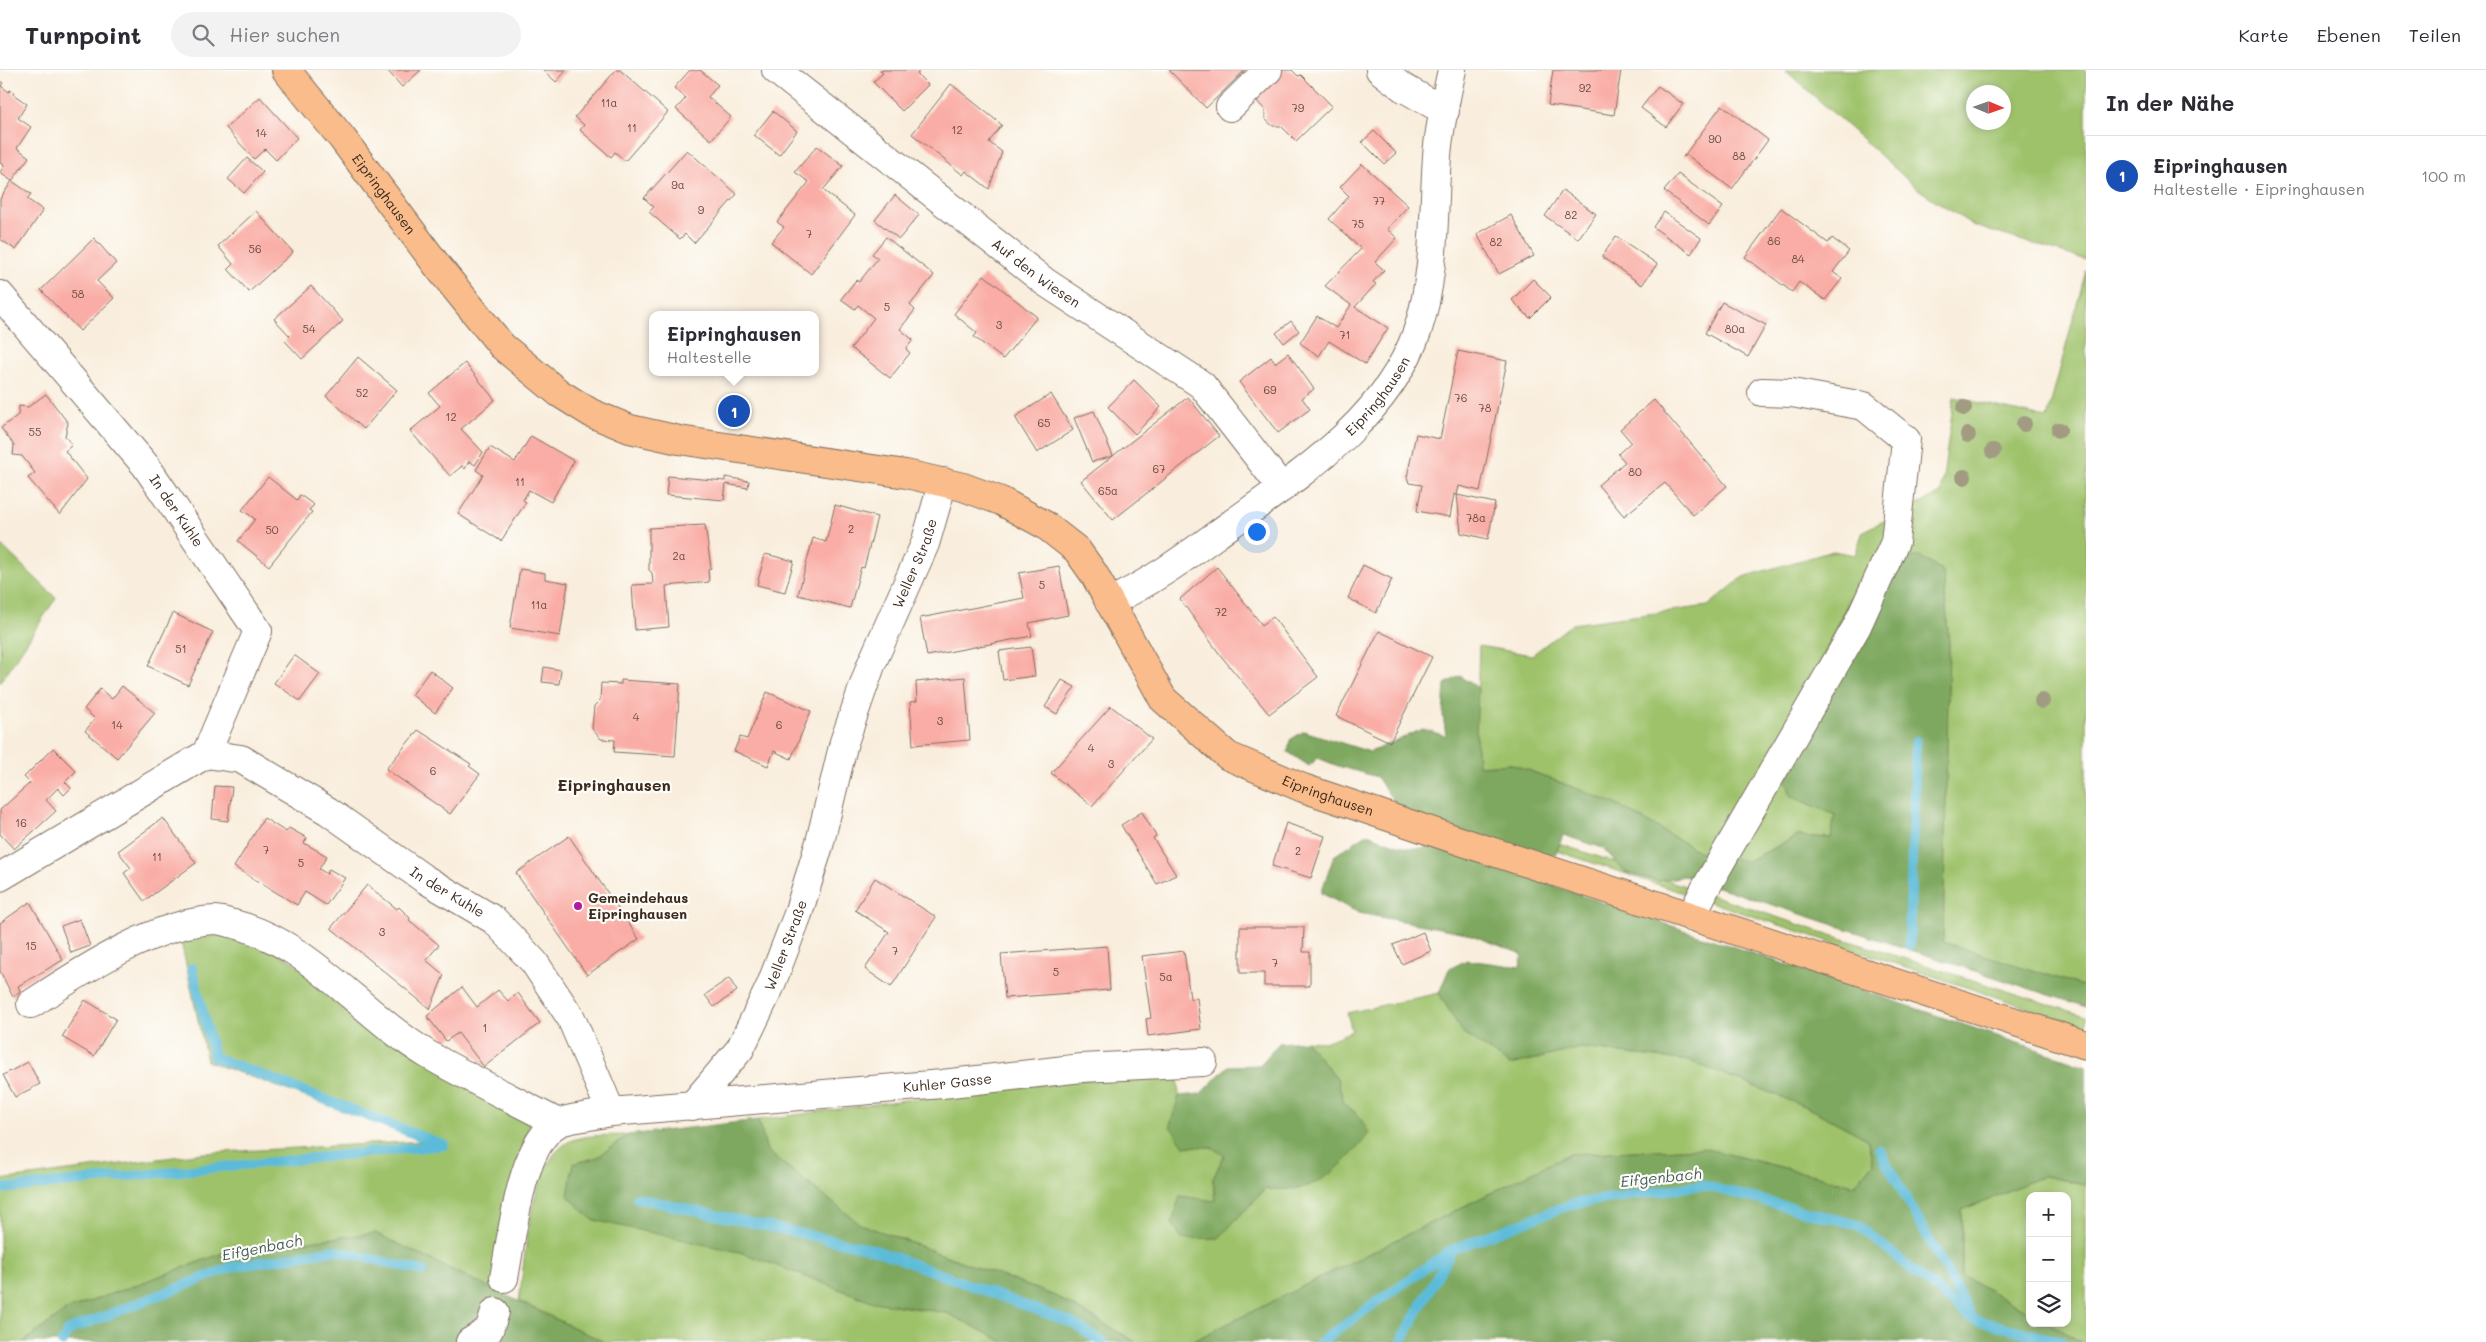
<!DOCTYPE html>
<html lang="de">
<head>
<meta charset="utf-8">
<style>
  :root { --surface:#fff; --page:#f2f2f3; --text:#2b2b33; --muted:#7c7c81; --line:#e1e1e2; --accent:#db2777 }
  body { margin:0; font-family:Mali,sans-serif; background:var(--page); color:var(--text) }
  .controls { position:absolute; right:15px; bottom:15px; display:grid; overflow:hidden; border-radius:10px; box-shadow:0 2px 8px #0003 }
  .controls button { width:45px; height:45px; display:grid; place-items:center; padding:0; border:0; border-bottom:1px solid var(--line); background:var(--surface); color:var(--text); font:25px sans-serif }
  .compass { position:absolute; left:1966px; top:15px; width:45px; height:45px; border-radius:50%; background:var(--surface); box-shadow:0 2px 8px #0003; rotate:92deg }
  .you { position:absolute; left:1256px; top:461px; width:18px; height:18px; margin:-12px; border:4px solid #fff; border-radius:50%; background:#1a73e8; box-shadow:0 0 0 8px #1a73e833 }
  .badge { display:grid; place-items:center; width:32px; height:32px; border-radius:50%; background:var(--accent); color:#fff; font-size:16px; font-weight:700 }
  .pin { position:absolute; translate:-50% -50%; border:2px solid #fff; box-shadow:0 1px 5px #0006 }
  .popup { position:absolute; left:649px; top:241px; width:170px; height:65px; box-sizing:border-box; display:grid; place-content:center; border-radius:10px; background:var(--surface); filter:drop-shadow(0 1px 4px #0005); font-size:16px; white-space:nowrap; color:var(--muted) }
  .popup b { font-size:19px; color:var(--text) }
  .popup::after { content:''; position:absolute; left:50%; top:100%; margin-left:-10px; border:10px solid transparent; border-top-color:var(--surface) }
  .list { margin:0; padding:0; list-style:none }
  h2 { display:flex; justify-content:space-between; align-items:center; height:65px; margin:0; padding:0 20px; font-size:21px }
  h2 small { font-size:16px; font-weight:400; color:var(--muted) }
  .list li { display:grid; grid-template-columns:32px 1fr auto; gap:15px; align-items:center; box-sizing:border-box; height:80px; padding:0 20px; border-top:1px solid var(--line) }
  .list b { display:block; font-size:19px; white-space:nowrap }
  .list p { margin:0; font-size:16px; white-space:nowrap; color:var(--muted) }
  .list em { font-size:16px; font-style:normal; color:var(--muted) }
  .icon { flex:none; width:28px; height:28px; fill:none; stroke:currentColor; stroke-width:2; stroke-linecap:round; stroke-linejoin:round }
  .map { position:relative; flex:none; width:2086px; height:1272px; overflow:hidden }
  header { display:flex; align-items:center; gap:30px; box-sizing:border-box; height:70px; padding:0 25px; background:var(--surface); border-bottom:1px solid var(--line) }
  header strong { font-size:24px }
  nav { display:flex; gap:28px; margin-inline-start:auto; font-size:18px }
  .search { width:350px; height:45px; background:var(--page); display:flex; align-items:center; gap:12px; box-sizing:border-box; padding:0 18px; border-radius:28px; color:var(--muted); font-size:19px }
  main { display:flex }
  aside { flex:1; background:var(--surface) }
  .map>svg:first-child { display:block }
  .green { fill:#9ec26b; stroke:#6c7644; fill-rule:evenodd }
  .forest { fill:#7ea85f; stroke:#5c693e }
  .lines { fill:none; stroke-linecap:round; stroke-linejoin:round }
  .stream { stroke:#5bbbd9; stroke-width:10 }
  .building { fill:#f9ada6 }
  .minor-casing { stroke:#7e6f61; stroke-width:30 }
  .major-casing { stroke:#7e6f61; stroke-width:30 }
  .minor { stroke:#fff; stroke-width:28 }
  .major { stroke:#f9bc8a; stroke-width:28 }
  .tree { fill:#a19c81 }
  .poi-dot { fill:#b5179e; stroke:#fdfcf7; stroke-width:2 }
  .labels { text-anchor:middle; stroke-width:4.5; stroke-linejoin:round; paint-order:stroke }
  .number-label { font-size:11px; fill:#6a4b40 }
  .street-label { font-size:14px; fill:#3b2a1e; stroke:#fdfcf7 }
  .poi-label { font-size:14px; font-weight:bold; fill:#3b2a1e; stroke:#fdfcf7; text-anchor:start }
  .water-label { font-size:15px; font-style:italic; fill:#465d5f; stroke:#fdfcf7 }
  .quarter-label { font-size:16px; font-weight:bold; fill:#3b2a1e; stroke:#fdfcf7 }
</style>
</head>
<body>
<header>
<strong>Turnpoint</strong>
<div class="search"><svg class="icon" aria-label="search" viewBox="0 0 24 24"><circle cx="10" cy="10" r="6"/><path d="M15 15l6 6"/></svg>Hier suchen</div>
<nav><a>Karte</a><a>Ebenen</a><a>Teilen</a></nav>
</header>
<main>
<div class="map">
<svg width="2086" height="1272" viewBox="0 0 2086 1272">
  <rect width="100%" height="100%" fill="#fdfcf7"/>
  <filter id="ink" filterUnits="userSpaceOnUse"><feTurbulence type="fractalNoise" baseFrequency=".02" numOctaves="2"/><feDisplacementMap in="SourceGraphic" scale="10" xChannelSelector="R" yChannelSelector="G"/><feConvolveMatrix kernelMatrix="1 2 1 2 8 2 1 2 1" color-interpolation-filters="sRGB"/></filter>
  <filter id="wash" filterUnits="userSpaceOnUse"><feTurbulence type="fractalNoise" baseFrequency=".0096" numOctaves="4" result="noise"/><feDisplacementMap in="SourceGraphic" scale="20" xChannelSelector="R" yChannelSelector="G"/><feGaussianBlur stdDeviation="1.12" result="paint"/><feColorMatrix in="noise" values="0 0 0 0 0 0 0 0 0 0 0 0 0 0 0 0 0 1.4 0 .05"/><feComposite in="paint" operator="in"/></filter>
  <g filter="url(#wash)">
    <rect width="100%" height="100%" fill="#f9eedd"/>
    <path class="green" d="M1785,0H2086V190L1974,156L1918,119ZM1974,22H2004V52H1974Z
      M2086,200V917L1943,873L1949,574L1943,502L1791,726L1835,745L1832,768L1798,766L1748,791L1702,783L1614,733L1512,694L1478,696L1476,664L1479,576L1532,585L1572,554L1708,536L1743,507L1833,481L1855,485L1863,461L1941,423L1954,327L2047,348Z
      M0,474L56,528L0,613Z
      M1559,774L1618,793L1625,802L1658,811L1667,810L1812,859L2086,946V957L1557,781Z
      M219,859L252,866L531,1045L496,1221L375,1163L229,1181L67,1240L23,1272H0V1110L203,1083L426,1071L207,991L180,867Z
      M1439,923L1462,962L1510,995L1581,978L1690,991L1809,1038L1867,1069L1873,1093L1854,1115L1703,1078L1569,1084L1191,1272H1136L1055,1226L860,1154L767,1081L758,1050L919,1028L1116,1006L1178,1008L1179,1026L1170,1056L1184,1076L1211,1077L1224,1085L1213,1109L1215,1131L1247,1140L1265,1119L1301,1118L1359,1046L1344,1033L1337,1008L1305,971L1325,972L1352,961L1347,943Z
      M628,1065L598,1087L573,1094L743,1183L874,1232L947,1243L1004,1272H604L519,1231C525,1190 529,1098 565,1074C581,1063 610,1066 628,1065Z
      M2043,1106L2086,1114V1272H2081L2048,1253H2067V1126H2030V1243L1962,1205V1140Z"/>
    <path class="forest" d="M1920,486L1943,502L1949,574L1943,872L2086,917V937L1684,806L1658,811L1625,802L1603,778L1563,765L1545,813L2086,996V1114L2043,1106L1962,1140V1205L2030,1243V1253H2048L2081,1272H1191L1569,1084L1703,1078L1854,1115L1873,1093L1867,1069L1809,1038L1690,991L1581,978L1510,995L1462,962L1439,923L1449,899L1467,890L1520,897L1522,884L1466,863L1359,843L1321,823L1334,786L1367,764L1406,778H1426L1377,707L1338,696L1318,688L1309,696L1288,682L1290,670L1304,661L1370,682L1423,659L1446,666L1443,645L1445,614L1460,606L1478,618L1476,664L1478,696L1512,694L1614,733L1702,783L1748,791L1798,766L1831,768L1835,745L1791,726L1778,683L1850,528L1895,491Z
      M1305,971L1337,1008L1344,1033L1359,1046L1369,1063C1354,1084 1327,1113 1300,1118C1289,1120 1276,1119 1265,1119L1219,1168L1182,1169L1172,1153L1180,1126L1215,1131L1213,1109L1224,1085L1211,1077L1184,1076L1170,1056L1179,1026L1200,1024L1228,996L1260,995L1279,973Z
      M758,1050L767,1081L860,1154L1055,1226L1136,1272H1004L947,1243L874,1232L743,1183L593,1150L568,1126L573,1094L598,1087L628,1065Z
      M375,1163L604,1272H23L67,1240L229,1181Z"/>
    <g class="lines">
      <path class="stream" d="M1909,875L1916,671
        M192,898L214,987L441,1074
        M1879,1079L1969,1242
        M0,1119L444,1075
        M637,1128L872,1179L1072,1253L1102,1272
        M62,1272L69,1260L232,1197L333,1180L423,1201
        M1320,1272L1451,1180L1572,1134L1702,1115L1858,1155L1972,1249L2062,1272
        M1401,1272L1450,1183"/>
    </g>
    <g id="blocks">
      <path class="building" d="M387,0H421L402,17Z
        M543,0H567L556,12Z
        M616,0H620L668,42L625,91L615,82L611,87L580,60L584,55L575,47Z
        M690,0H700L718,15L708,27L731,47L711,70L676,39L686,28L674,18Z
        M880,0H920L917,4L928,15L902,41L873,12L883,3Z
        M1169,0H1245L1206,38Z
        M1283,0H1292L1298,6L1301,5L1332,36L1296,71L1281,56H1273L1265,49V40L1254,28Z
        M1553,0H1621L1614,45L1548,35Z
        M0,11L3,13L1,16L9,22L10,20L14,22L13,24L27,34L18,48L31,57L17,78L29,87L12,111L0,103L4,95L0,93Z
        M951,14L1002,55L989,72L1002,82L989,119L966,101L963,105L912,64Z
        M1658,16L1683,34L1666,57L1641,38Z
        M260,27L297,68L276,90L265,79L254,89L226,58Z
        M1722,35L1768,70L1732,119L1687,85L1683,87Z
        M773,41L797,61L779,85L754,65Z
        M1374,61L1396,83L1384,94L1362,72Z
        M817,76L843,96L823,120L855,145L811,204L771,172L784,157L777,152L809,112L795,102Z
        M687,80L737,124L694,173L685,164L680,169L649,142L654,137L644,128Z
        M247,88L263,102L244,123L228,109Z
        M1362,94L1408,136L1387,159L1397,168L1375,192L1384,200L1373,212L1376,214L1355,237L1388,258L1365,294L1329,271L1319,286L1300,273L1317,246L1336,258L1351,235L1325,216L1361,179L1329,149L1349,126L1340,117Z
        M1678,104L1723,137L1709,155L1664,121Z
        M12,111L31,124L27,129L43,140L16,180L0,169V129Z
        M1563,120L1596,144L1578,169L1545,146Z
        M895,125L919,145L899,169L875,150Z
        M1781,138L1828,173L1832,168L1849,181L1833,202L1842,209L1825,230L1799,212L1792,222L1745,187Z
        M256,141L293,182L249,222L228,199L233,194L218,176Z
        M1664,142L1701,168L1691,184L1653,157Z
        M1511,145L1534,186L1499,204L1477,164Z
        M1616,166L1657,194L1642,215L1602,187Z
        M886,167L934,205L910,235L915,240L900,259L913,270L906,279L910,283L890,308L851,278L874,248L858,235L855,239L841,229L856,210L859,212L878,188L872,184Z
        M94,168L116,193L97,211L114,228L80,261L41,220Z
        M984,205L1037,247L1003,289L974,267L977,263L954,244Z
        M1533,209L1551,227L1530,248L1512,230Z
        M311,216L343,251L302,289L285,271L290,266L274,249Z
        M1722,232L1766,255L1748,287L1705,263Z
        M1291,251L1299,261L1284,273L1276,263Z
        M1458,281L1507,291L1480,421L1459,416L1457,425L1495,433L1488,469L1461,463L1457,425L1454,424L1450,447L1417,441L1422,415L1409,413L1407,407L1416,364L1440,369Z
        M1288,283L1314,319L1302,328L1310,339L1278,363L1239,312L1271,287L1275,293Z
        M358,287L397,320L364,359L326,326Z
        M465,293L495,330L461,359L483,382L475,395L469,391L465,399L462,396L450,406L410,361L440,336L429,323Z
        M1134,310L1161,337L1135,364L1108,337Z
        M46,324L68,353L65,366L72,375L65,381L87,409L60,445L28,408L35,403L22,386L13,385L14,375L1,358L18,345L19,336L28,337Z
        M1051,324L1073,360L1037,383L1015,347Z
        M1188,327L1219,366L1113,450L1081,411Z
        M1654,330L1727,416L1693,445L1665,413L1624,446L1598,415L1625,392L1618,384L1631,372L1620,359Z
        M1094,341L1113,386L1092,392L1074,348Z
        M531,366L574,391L551,432L529,420L523,430L526,432L501,471L458,444L483,405L476,400L490,377L515,392Z
        M668,406L725,411V407L749,411L748,418L726,414L724,430L666,425Z
        M268,407L297,430L300,425L314,435L309,440L312,442L269,496L238,471L255,449L242,440Z
        M835,435L877,447L864,498L861,497L850,538L798,525L813,468L826,472Z
        M705,455L711,498L708,500L709,512L666,516L669,557L635,560L632,515L653,514L652,503L649,500V458Z
        M765,484L794,491L785,522L757,515Z
        M1363,495L1392,509L1376,543L1348,528Z
        M1059,496L1068,545L1029,553L1032,566L927,586L920,548L1024,528L1019,503Z
        M1217,497L1262,555L1273,547L1318,607L1269,644L1221,586L1180,529Z
        M520,499L545,503V509L568,513L560,566L510,558Z
        M173,543L213,562L188,615L148,596Z
        M1379,561L1432,587L1390,672L1336,646Z
        M1031,577L1035,606L1003,610L999,581Z
        M294,585L320,604L300,631L274,613Z
        M544,597L561,600L559,614L542,612Z
        M430,600L453,618L435,643L412,625Z
        M965,607L970,670L913,675L910,632L917,631L916,612Z
        M621,610L680,614L675,686L614,682L615,670L601,669L592,659L594,636L600,630L601,613L621,614Z
        M1062,610L1075,617L1057,644L1045,637Z
        M122,616L155,643L117,688L85,661L95,649L84,639L100,619L112,629Z
        M767,622L811,641L791,689L774,681L768,696L734,681L740,667L747,669Z
        M1111,636L1152,669L1092,736L1051,703Z
        M418,660L471,694L469,696L480,704L450,744L386,699Z
        M53,678L76,701L65,712L71,718L64,725L58,718L46,730L56,741L14,779L0,764V740L30,713L24,707Z
        M215,716L232,717L228,751L212,749Z
        M1142,742L1156,766L1153,768L1176,805L1157,814L1121,755Z
        M163,748L196,793L144,831L124,803L131,798L118,781Z
        M264,748L286,762L289,758L307,768L304,773L327,786L319,799L327,804L329,799L345,808L326,835L305,822L297,835L234,797Z
        M1286,753L1325,766L1311,808L1272,796Z
        M569,766L639,869L587,905L516,803Z
        M875,808L936,847L891,917L865,899L889,862L855,840Z
        M367,815L397,839L399,837L410,848L409,850L439,875L426,890L444,905L430,939L331,858Z
        M30,832L63,890L18,916L20,921L13,927L0,901V853Z
        M80,849L90,876L71,883L61,856Z
        M1240,857H1304L1303,882H1310V916H1264V903H1240Z
        M1423,862L1431,881L1402,894L1393,875Z
        M1107,876L1110,920L1005,928L1001,884Z
        M1184,881L1190,929L1197,928L1201,959L1148,966L1146,949L1151,948L1142,886Z
        M729,908L737,921L714,937L705,925Z
        M462,917L477,937L498,920L508,931L518,923L540,953L484,997L458,963L446,971L427,946Z
        M85,930L116,949L94,986L62,967Z
        M28,992L40,1014L15,1027L3,1005Z"/>
    </g>
  </g>
  <g filter="url(#ink)">
    <use href="#blocks" fill-opacity="0" stroke="#7e6f61" stroke-width="1"/>
    <g class="lines">
      <defs>
        <g id="minor">
          <path id="s1" d="M776,0L1045,212L1202,315L1282,418"/>
          <path d="M1380,0L1402,17L1445,41"/>
          <path d="M1230,37L1268,0"/>
          <path id="s2" d="M0,225L146,396L258,561L206,684L0,807"/>
          <path id="s3" d="M1109,532C1153,512 1191,483 1230,455C1301,404 1387,348 1417,262C1436,206 1433,144 1437,86C1439,58 1446,27 1452,0"/>
          <path id="s4" d="M206,684L241,689L328,741L423,808L494,850L534,892L571,948L611,1042"/>
          <path d="M1691,847L1705,819L1857,556L1895,472L1906,370L1864,336L1792,323L1762,322"/>
          <path d="M31,934C80,902 155,852 215,850C221,850 228,853 234,854C310,873 361,944 427,984C470,1009 515,1030 558,1053"/>
          <path id="s5" d="M692,1036L740,979L770,917L798,844L820,772L844,672L871,595L925,474L943,412"/>
          <path id="s6" d="M504,1208C512,1168 520,1074 558,1053C567,1048 599,1045 611,1042L942,1014L1082,998L1203,992"/>
          <path d="M470,1272L489,1260L495,1242"/>
        </g>
        <g id="major">
          <path id="s7" d="M286,0L342,68L439,198L502,276L559,323L591,343L630,359L679,370L906,404L963,417L1001,431L1045,455L1077,480L1094,504L1163,629L1228,686L1303,718L1475,776L2086,975"/>
        </g>
      </defs>
      <use href="#minor" class="minor-casing"/>
      <use href="#major" class="major-casing"/>
      <use href="#minor" class="minor"/>
      <use href="#major" class="major"/>
    </g>
    <g class="tree">
      <circle cx="1964" cy="338" r="8"/>
      <circle cx="2024" cy="354" r="8"/>
      <circle cx="2059" cy="360" r="8"/>
      <circle cx="1968" cy="365" r="8"/>
      <circle cx="1993" cy="381" r="8"/>
      <circle cx="1964" cy="407" r="8"/>
      <circle cx="2042" cy="631" r="8"/>
    </g>
  </g>
  <circle class="poi-dot" cx="578" cy="836" r="5"/>
  <g class="labels">
    <g class="number-label">
      <text x="1585" y="22">92</text>
      <text x="609" y="37">11a</text>
      <text x="1298" y="42">79</text>
      <text x="632" y="62">11</text>
      <text x="957" y="64">12</text>
      <text x="261" y="67">14</text>
      <text x="1715" y="73">90</text>
      <text x="1739" y="90">88</text>
      <text x="678" y="119">9a</text>
      <text x="1379" y="135">77</text>
      <text x="701" y="144">9</text>
      <text x="1571" y="149">82</text>
      <text x="1358" y="158">75</text>
      <text x="809" y="168">7</text>
      <text x="1774" y="175">86</text>
      <text x="1496" y="176">82</text>
      <text x="255" y="183">56</text>
      <text x="1798" y="193">84</text>
      <text x="78" y="228">58</text>
      <text x="887" y="241">5</text>
      <text x="999" y="259">3</text>
      <text x="309" y="263">54</text>
      <text x="1735" y="263">80a</text>
      <text x="1345" y="269">71</text>
      <text x="1270" y="324">69</text>
      <text x="362" y="327">52</text>
      <text x="1461" y="332">76</text>
      <text x="1485" y="342">78</text>
      <text x="451" y="351">12</text>
      <text x="1044" y="357">65</text>
      <text x="35" y="366">55</text>
      <text x="1159" y="403">67</text>
      <text x="1635" y="406">80</text>
      <text x="520" y="416">11</text>
      <text x="1108" y="425">65a</text>
      <text x="1476" y="452">78a</text>
      <text x="851" y="463">2</text>
      <text x="272" y="464">50</text>
      <text x="679" y="490">2a</text>
      <text x="1042" y="519">5</text>
      <text x="539" y="539">11a</text>
      <text x="1221" y="546">72</text>
      <text x="181" y="583">51</text>
      <text x="636" y="651">4</text>
      <text x="940" y="655">3</text>
      <text x="117" y="659">14</text>
      <text x="779" y="659">6</text>
      <text x="1091" y="682">4</text>
      <text x="1111" y="698">3</text>
      <text x="433" y="705">6</text>
      <text x="21" y="757">16</text>
      <text x="266" y="784">7</text>
      <text x="1298" y="785">2</text>
      <text x="157" y="791">11</text>
      <text x="301" y="797">5</text>
      <text x="382" y="866">3</text>
      <text x="31" y="880">15</text>
      <text x="895" y="885">7</text>
      <text x="1275" y="897">7</text>
      <text x="1056" y="906">5</text>
      <text x="1166" y="911">5a</text>
      <text x="485" y="962">1</text>
    </g>
    <g class="street-label">
      <text dy="5" stroke="none"><textPath href="#s7" startOffset="158">Eipringhausen</textPath></text>
      <text dy="5" stroke="none"><textPath href="#s1" startOffset="330">Auf den Wiesen</textPath></text>
      <text dy="5" stroke="none"><textPath href="#s3" startOffset="341">Eipringhausen</textPath></text>
      <text dy="5" stroke="none"><textPath href="#s2" startOffset="279">In der Kuhle</textPath></text>
      <text dy="5" stroke="none"><textPath href="#s5" startOffset="592">Weller Straße</textPath></text>
      <text dy="5" stroke="none"><textPath href="#s7" startOffset="1340">Eipringhausen</textPath></text>
      <text dy="5" stroke="none"><textPath href="#s4" startOffset="281">In der Kuhle</textPath></text>
      <text dy="5" stroke="none"><textPath href="#s5" startOffset="188">Weller Straße</textPath></text>
      <text dy="5" stroke="none"><textPath href="#s6" startOffset="560">Kuhler Gasse</textPath></text>
    </g>
    <g class="poi-label">
      <text x="588" y="833">Gemeindehaus<tspan x="588" dy="16">Eipringhausen</tspan></text>
    </g>
    <g class="water-label">
      <text transform="translate(1661 1108) rotate(-6)" y="5">Eifgenbach</text>
      <text transform="translate(262 1178) rotate(-11)" y="5">Eifgenbach</text>
    </g>
    <g class="quarter-label">
      <text x="614" y="721">Eipringhausen</text>
    </g>
  </g>
</svg>
<div class="controls">
<button>+</button>
<button>−</button>
<button><svg class="icon" aria-label="layers" viewBox="0 0 24 24"><path d="M12 4l9 5-9 5-9-5zM3 14l9 5 9-5"/></svg></button>
</div>
<svg class="compass" viewBox="-18 -18 36 36"><path d="M0-13l5 13h-10z" fill="#e53935"/><path d="M0 13l5-13h-10z" fill="#7c7c81"/></svg>
<div class="you"></div>
<div class="pin badge" style="left:734px;top:341px;background:#1a4fb4">1</div>
<div class="popup"><b>Eipringhausen</b>Haltestelle</div>
</div>
<aside>
<h2>In der Nähe<small></small></h2>
<ul class="list">
<li><span class="badge" style="background:#1a4fb4">1</span><div><b>Eipringhausen</b><p>Haltestelle · Eipringhausen</p></div><em>100 m</em></li>
</ul>
</aside>
</main>
</body>
</html>
